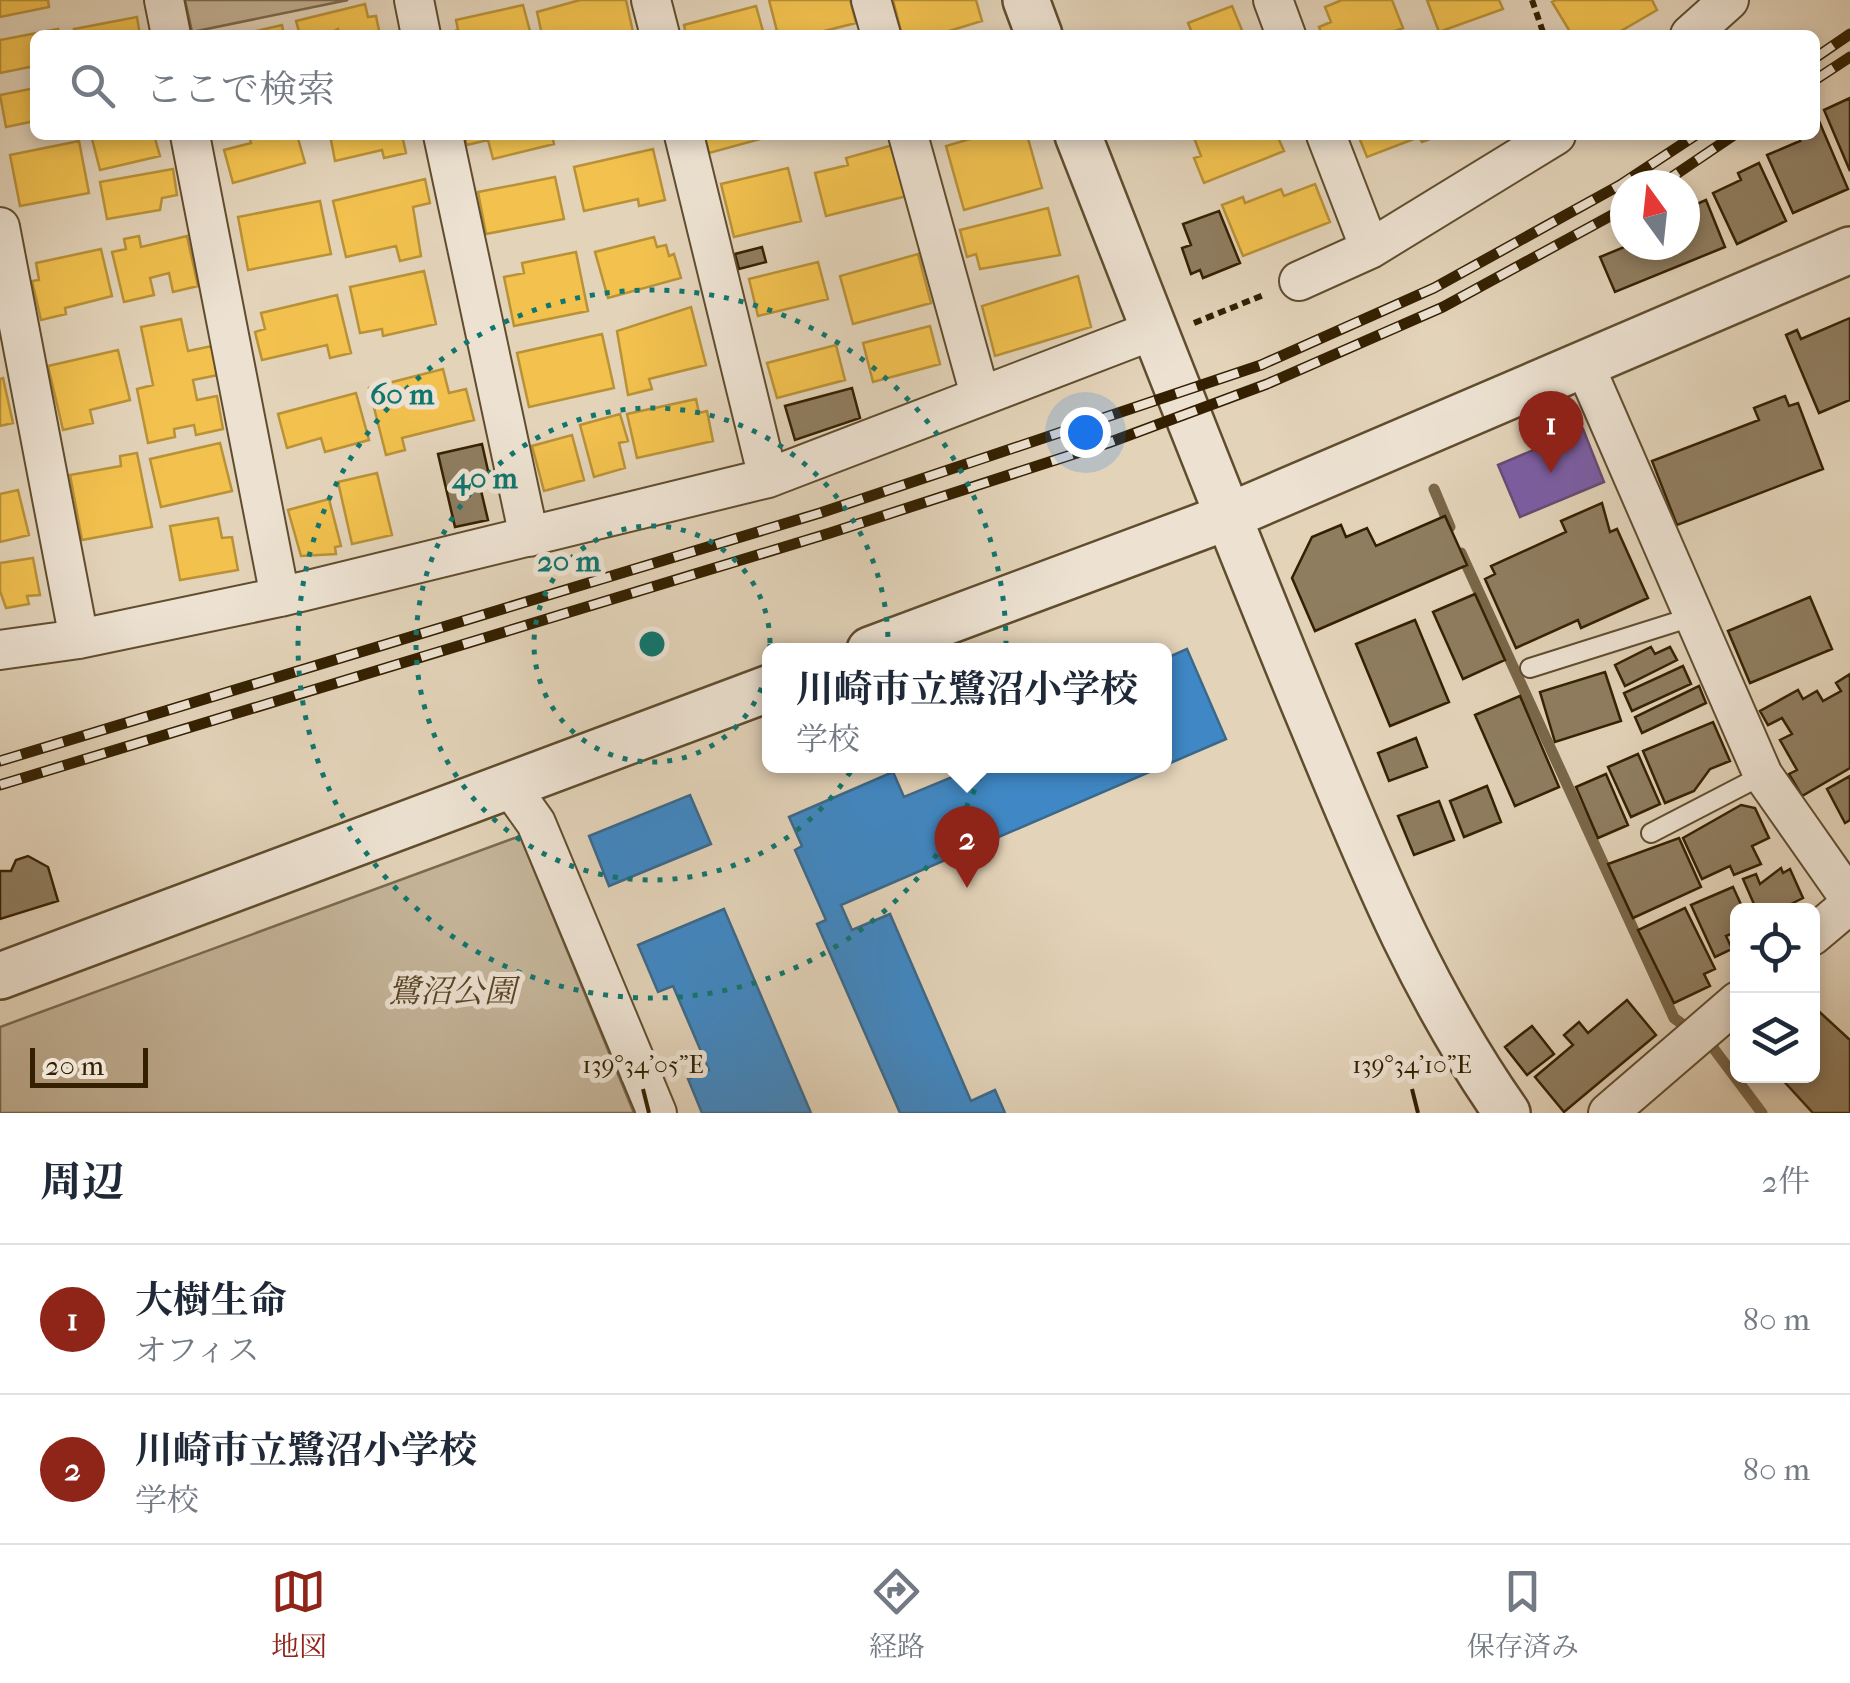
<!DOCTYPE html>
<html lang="ja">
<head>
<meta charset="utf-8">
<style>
  :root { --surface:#fff; --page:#f2f2f3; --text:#1f2937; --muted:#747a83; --line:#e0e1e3; --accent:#8f2418 }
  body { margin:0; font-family:"IM FELL French Canon","Noto Serif JP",serif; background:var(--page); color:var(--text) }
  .controls { position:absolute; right:30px; bottom:30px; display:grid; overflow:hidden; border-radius:15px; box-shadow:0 5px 15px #0003 }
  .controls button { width:90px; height:90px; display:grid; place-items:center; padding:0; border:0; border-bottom:2px solid var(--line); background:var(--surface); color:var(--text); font:50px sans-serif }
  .compass { position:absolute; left:1610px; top:170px; width:90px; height:90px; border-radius:50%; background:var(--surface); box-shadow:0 5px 15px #0003; rotate:345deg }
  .scale { position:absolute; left:30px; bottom:25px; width:118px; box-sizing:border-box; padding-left:10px; border:5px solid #342000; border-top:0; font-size:28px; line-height:35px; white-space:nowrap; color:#342000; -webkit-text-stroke:8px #ede2d2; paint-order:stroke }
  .you { position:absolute; left:1085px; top:432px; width:35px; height:35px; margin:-25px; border:8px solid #fff; border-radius:50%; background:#1a73e8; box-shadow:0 0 0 15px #1a73e833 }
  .badge { display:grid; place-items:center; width:65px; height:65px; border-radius:50%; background:var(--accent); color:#fff; font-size:32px; font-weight:700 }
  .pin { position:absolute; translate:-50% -82px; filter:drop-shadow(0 2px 5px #0008) }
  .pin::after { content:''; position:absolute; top:52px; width:35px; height:30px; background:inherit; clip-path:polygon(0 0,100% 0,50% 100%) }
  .popup { position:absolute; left:762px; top:643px; width:410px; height:130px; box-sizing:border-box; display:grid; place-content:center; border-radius:15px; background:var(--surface); filter:drop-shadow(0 2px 8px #0005); font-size:32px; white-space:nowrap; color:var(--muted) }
  .popup b { font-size:38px; color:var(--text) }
  .popup::after { content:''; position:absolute; left:50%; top:100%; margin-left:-20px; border:20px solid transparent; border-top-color:var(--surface) }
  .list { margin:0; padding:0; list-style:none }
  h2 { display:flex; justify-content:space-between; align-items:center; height:130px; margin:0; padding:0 40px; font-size:42px }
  h2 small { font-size:32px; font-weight:400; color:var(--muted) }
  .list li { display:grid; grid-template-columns:65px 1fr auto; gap:30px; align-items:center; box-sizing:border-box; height:150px; padding:0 40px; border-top:2px solid var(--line) }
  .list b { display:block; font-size:38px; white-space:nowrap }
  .list p { margin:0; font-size:32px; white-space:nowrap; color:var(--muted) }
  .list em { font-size:32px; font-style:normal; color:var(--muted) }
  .icon { flex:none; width:55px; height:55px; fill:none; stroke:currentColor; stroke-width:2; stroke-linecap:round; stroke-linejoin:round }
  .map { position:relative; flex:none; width:1850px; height:1113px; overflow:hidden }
  .search { position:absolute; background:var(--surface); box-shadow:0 5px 15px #0003; left:30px; right:30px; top:30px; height:110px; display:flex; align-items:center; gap:25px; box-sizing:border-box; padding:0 35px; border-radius:15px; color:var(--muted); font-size:38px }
  .sheet { height:430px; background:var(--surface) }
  nav { display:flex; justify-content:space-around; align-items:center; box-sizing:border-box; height:140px; border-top:2px solid var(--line); background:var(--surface); font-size:28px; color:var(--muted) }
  nav a { display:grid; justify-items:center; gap:5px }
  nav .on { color:var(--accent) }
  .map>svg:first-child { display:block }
  .green { fill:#c5b59a; stroke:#7c6a4d; stroke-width:2.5 }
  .homes { fill:#f2c14e; stroke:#b99137; stroke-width:2.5 }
  .offices { fill:#7b5ea7; stroke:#664b75; stroke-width:2.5 }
  .schools { fill:#3f88c5; stroke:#3c698a; stroke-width:2.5 }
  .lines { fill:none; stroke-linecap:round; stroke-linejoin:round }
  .stream { stroke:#7a6749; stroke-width:11 }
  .building { fill:#8f7d60; stroke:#342000; stroke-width:2.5 }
  .service-casing { stroke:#604d2e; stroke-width:22 }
  .minor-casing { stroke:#604d2e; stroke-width:42 }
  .tertiary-casing { stroke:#604d2e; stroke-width:50 }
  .path { stroke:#342000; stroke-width:6; stroke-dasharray:8 5; stroke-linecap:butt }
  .service { stroke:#ede2d2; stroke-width:18 }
  .minor { stroke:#ede2d2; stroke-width:38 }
  .tertiary { stroke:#ede2d2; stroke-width:45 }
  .rail-casing { stroke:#342000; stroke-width:11 }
  .rail { stroke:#ede2d2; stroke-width:8; stroke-dasharray:22; stroke-linecap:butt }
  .ticks { fill:none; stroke:#342000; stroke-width:4 }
  .ring { fill:none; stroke:#0f766e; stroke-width:5; stroke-dasharray:5 10 }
  .labels { text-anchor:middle; stroke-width:10; stroke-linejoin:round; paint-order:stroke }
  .park-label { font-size:32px; font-style:italic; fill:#584526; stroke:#ede2d2 }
  .ticks-label { font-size:25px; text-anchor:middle; fill:#342000; stroke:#ede2d2; stroke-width:10; stroke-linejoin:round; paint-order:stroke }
  .centre { fill:#0f766e; stroke:#ede2d2; stroke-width:5 }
  .ring-label { font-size:30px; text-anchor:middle; font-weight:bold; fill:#0f766e; stroke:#ede2d2; stroke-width:10; stroke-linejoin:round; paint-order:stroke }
</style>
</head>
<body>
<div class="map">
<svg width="1850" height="1113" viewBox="0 0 1850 1113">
  <rect width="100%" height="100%" fill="#e3d3b9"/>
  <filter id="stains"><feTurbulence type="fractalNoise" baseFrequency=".002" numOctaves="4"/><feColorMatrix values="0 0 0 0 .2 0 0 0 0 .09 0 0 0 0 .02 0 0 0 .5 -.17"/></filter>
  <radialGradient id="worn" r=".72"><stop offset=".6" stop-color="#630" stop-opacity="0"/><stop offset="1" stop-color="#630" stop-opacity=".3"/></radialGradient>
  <path class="green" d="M185,0H348L192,32Z
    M520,836L634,1113H0V1027Z"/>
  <path class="homes" d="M0,0H48L49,7L0,17Z
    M580,0H626L633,32L542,35L537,12Z
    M769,0H850L856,23L808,35H778Z
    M893,0H976L982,21L936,35H902Z
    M1342,0H1392L1403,28L1385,35H1322L1319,27L1331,22L1325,7Z
    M1427,0H1499L1503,9L1439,32Z
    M1556,0H1652L1657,10L1614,35H1572L1552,2Z
    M365,4L368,17L376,16L380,35H339L338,29L326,35H300L296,21Z
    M523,5L531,35H443L458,30L456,20Z
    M756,6L764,35H686L684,25Z
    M1232,6L1244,35H1193L1188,23Z
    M137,17L140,35H75L74,29Z
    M282,25L284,35H239Z
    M58,29L59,35H35V66L0,73V40Z
    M35,88V121L6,127L0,95Z
    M91,135H154L160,156L100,170Z
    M249,135H297L305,163L233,183L224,150L251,143Z
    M330,135H402L406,153L384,158L382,150L335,161Z
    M464,135H552L554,144L493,159L488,140L467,145Z
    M704,135H775L709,153Z
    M983,135H1027L1042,188L964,210L946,146Z
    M1193,135H1277L1284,151L1204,183L1194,158L1201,156Z
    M1358,135H1441L1422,142L1419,137L1367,157Z
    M79,141L89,193L20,206L10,155Z
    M893,145L907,196L826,216L815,173L848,165L846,158Z
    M653,149L665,200L639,206L638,199L584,211L574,167Z
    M788,168L801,221L734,237L721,184Z
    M173,169L177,195L162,198L160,210L107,219L100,182Z
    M555,177L564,219L486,234L478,192Z
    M425,179L430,203L413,207L421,256L400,261L396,246L346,257L333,201Z
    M1315,184L1330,222L1243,256L1222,205L1243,197L1245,203L1281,189L1284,196Z
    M320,201L331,254L248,270L238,217Z
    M1048,208L1060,255L980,269L976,254L967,257L960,230Z
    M139,236L141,247L187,236L198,286L173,292L169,273L150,278L154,295L124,302L112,252L126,249L124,239Z
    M654,237L657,247L666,245L669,256L674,254L681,278L608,298L595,252Z
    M101,249L112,296L65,308L66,314L41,320L32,281L39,280L36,263Z
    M576,252L588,311L514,326L504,277L524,273L522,263Z
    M918,254L931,303L853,324L840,276Z
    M818,262L828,299L758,316L749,279Z
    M424,271L436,324L383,336L382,329L360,333L350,287Z
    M1078,276L1091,327L995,356L982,306Z
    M337,295L351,353L330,358L327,345L262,360L255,332L265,329L261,313Z
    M691,307L706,365L649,379L652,389L628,395L617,331Z
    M181,319L188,351L212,346L218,375L193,380L197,400L217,396L223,429L196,435L194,425L174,429L175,437L148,443L137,389L153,385L141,327Z
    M930,326L940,364L873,382L863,343Z
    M602,334L614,388L529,407L517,353Z
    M836,345L845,380L777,398L767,363Z
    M118,350L130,400L90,410L93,423L63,430L48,366Z
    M443,369L449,393L466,389L474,420L402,438L405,450L386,455L369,388Z
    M3,378L13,423L0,426V379Z
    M356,393L369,440L325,452L321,438L287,448L278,414Z
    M696,399L699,413L707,411L713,441L637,458L627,414Z
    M620,414L628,441L619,443L625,468L594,477L580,425Z
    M572,435L584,480L544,491L532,446Z
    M220,443L232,491L161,507L150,459Z
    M137,453L152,527L82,540L70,475L121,466L120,456Z
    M377,473L392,535L352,544L338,482Z
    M18,490L29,535L0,542V494Z
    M329,499L341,546L335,547L336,554L301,556L288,510Z
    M218,518L222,538L232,537L238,570L180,580L170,526Z
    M33,558L40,595L27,596L29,604L6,608L0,591V563Z"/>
  <path class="offices" d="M1583,429L1604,482L1520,517L1498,465Z"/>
  <path class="schools" d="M1187,649L1226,739L841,905L852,930L890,914L971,1101L995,1090L1005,1113H900L817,924L826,920L795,850L802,846L789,817L893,772L904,797L979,766H1164V659Z
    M690,795L711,844L609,886L589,836Z
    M724,909L811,1113H702L688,1079L709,1070L673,986L658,992L638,945Z"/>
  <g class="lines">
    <path class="stream" d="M1434,489L1450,527
      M1461,553L1674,1018L1711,1045L1762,1113"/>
  </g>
  <path class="building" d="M1850,98V171L1824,110Z
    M1819,121L1848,189L1793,213L1767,155L1800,141L1797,135H1815Z
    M1759,163L1786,221L1737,244L1713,193L1741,180L1738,173Z
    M1706,200L1725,247L1615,292L1600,257L1629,245H1685V209Z
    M1219,211L1240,263L1203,278L1200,270L1191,274L1182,248L1191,245L1183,224Z
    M762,247L766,262L739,269L735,254Z
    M1850,318V400L1819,413L1786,335L1797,330L1801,339Z
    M852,388L860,418L795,440L785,406Z
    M1785,396L1789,406L1798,403L1823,469L1677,525L1652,461L1759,420L1754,408Z
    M482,444L489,475L478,478L488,520L455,527L438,454Z
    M1602,503L1610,532L1617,529L1648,598L1581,628L1578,620L1516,648L1485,579L1495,574L1491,566L1566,532L1561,521Z
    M1445,516L1467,565L1315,631L1292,578L1312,537L1341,525L1346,537L1367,528L1376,546Z
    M1475,594L1505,660L1463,679L1433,612Z
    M1810,597L1832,649L1750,683L1728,631Z
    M1415,620L1449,702L1390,726L1356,644Z
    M1651,647L1655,654L1670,647L1677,660L1625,686L1615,665Z
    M1683,666L1691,684L1632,711L1624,693Z
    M1605,672L1621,721L1555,742L1540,692Z
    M1850,674V768L1802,796L1789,774L1797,770L1780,740L1792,734L1782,718L1768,725L1760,711L1798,690L1803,699L1817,691L1823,701L1841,691L1836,683Z
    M1699,686L1706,703L1642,733L1635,717Z
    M1520,696L1559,787L1515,806L1475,715Z
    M1713,722L1730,761L1710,769L1694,791L1665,803L1643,751Z
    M1416,738L1427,767L1389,781L1378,753Z
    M1638,754L1660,804L1631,817L1608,767Z
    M1606,774L1628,825L1598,838L1576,787Z
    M1850,776V820L1845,823L1827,789Z
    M1487,786L1501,822L1464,837L1450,801Z
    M1439,801L1454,840L1414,855L1398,816Z
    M1741,805L1755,808L1769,838L1752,846L1761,864L1734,875L1730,866L1702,879L1683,838Z
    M1679,838L1701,887L1633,918L1608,864Z
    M28,856L48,867L58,901L0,919V871H11L16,860Z
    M1781,868L1783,873L1790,869L1803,898L1789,905L1788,911H1757L1743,879L1756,874L1760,884Z
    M1733,887L1744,911H1738V931L1726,936L1732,949L1715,957L1691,905Z
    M1685,908L1715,969L1704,974L1710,986L1674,1003L1638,930Z
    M1627,1000L1656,1035L1564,1112L1535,1077L1573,1045L1564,1035L1579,1022L1588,1033Z
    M1812,1005L1850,1040V1113H1813L1779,1076H1812Z
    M1532,1026L1554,1054L1527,1075L1505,1047Z"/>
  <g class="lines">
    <defs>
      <path id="service" d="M1530,668L1695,616
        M1651,833L1763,775"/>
      <path id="minor" d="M164,0L171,35
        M414,0L421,35
        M651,0L660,35
        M871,0L881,35
        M1273,0L1286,35
        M1690,35L1729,0
        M190,135L280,597
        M443,135L529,537
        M684,135L768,478
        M908,135L980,395
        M1326,135L1370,249
        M0,227L79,639
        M1299,281L1370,249L1556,135
        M1584,364L1763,775L1850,899
        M0,650L79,639L280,597L768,478L1154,330
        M509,785L536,823L657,1113
        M1812,936L1850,904
        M1608,1113L1738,1001"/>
      <path id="tertiary" d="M1026,0L1039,35
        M1078,135C1153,326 1227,517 1305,706C1366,852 1416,983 1507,1113
        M870,650L1227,517L1850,250
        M0,976L770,688"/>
    </defs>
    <use href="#service" class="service-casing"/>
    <use href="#minor" class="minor-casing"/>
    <use href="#tertiary" class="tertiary-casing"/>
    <path class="path" d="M1532,0L1544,35
      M1194,323L1266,294"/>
    <use href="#service" class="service"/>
    <use href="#minor" class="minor"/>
    <use href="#tertiary" class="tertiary"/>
    <defs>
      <path id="rail" d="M1815,58L1850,34
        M1815,80L1850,57
        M1660,185L1734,135
        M0,761L820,513L1261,365L1434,288L1620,185L1696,135
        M0,785L830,533L1108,443L1267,384L1443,307L1625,208"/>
    </defs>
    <use href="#rail" class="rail-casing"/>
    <use href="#rail" class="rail"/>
  </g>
  <path class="ticks" d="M643,1089L649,1113M1412,1089L1418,1113"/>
  <g class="ring">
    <circle cx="652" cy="644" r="118"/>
    <circle cx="652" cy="644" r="236"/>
    <circle cx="652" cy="644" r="354"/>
  </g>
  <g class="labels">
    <g class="park-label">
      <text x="452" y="1002">鷺沼公園</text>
    </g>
  </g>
  <g class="ticks-label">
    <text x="643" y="1073">139°34'05"E</text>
    <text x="1412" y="1073">139°34'10"E</text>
  </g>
  <circle cx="652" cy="644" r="15" class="centre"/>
  <g class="ring-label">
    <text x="402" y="404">60 m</text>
    <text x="485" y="488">40 m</text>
    <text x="569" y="571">20 m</text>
  </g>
  <rect width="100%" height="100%" filter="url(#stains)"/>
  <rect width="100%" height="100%" fill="url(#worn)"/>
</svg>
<div class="controls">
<button><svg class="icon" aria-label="locate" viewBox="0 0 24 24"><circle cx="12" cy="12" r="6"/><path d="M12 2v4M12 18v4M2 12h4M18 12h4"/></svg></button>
<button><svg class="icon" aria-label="layers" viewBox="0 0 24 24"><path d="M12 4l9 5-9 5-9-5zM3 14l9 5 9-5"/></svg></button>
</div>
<svg class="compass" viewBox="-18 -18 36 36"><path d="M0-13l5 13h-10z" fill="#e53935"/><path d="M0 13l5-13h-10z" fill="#747a83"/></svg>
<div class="scale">20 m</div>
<div class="you"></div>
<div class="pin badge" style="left:1551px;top:473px">1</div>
<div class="pin badge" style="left:967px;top:888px">2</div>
<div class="popup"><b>川崎市立鷺沼小学校</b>学校</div>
<div class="search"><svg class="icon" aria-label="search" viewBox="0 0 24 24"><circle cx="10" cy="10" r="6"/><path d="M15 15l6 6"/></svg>ここで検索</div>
</div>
<section class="sheet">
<h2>周辺<small>2件</small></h2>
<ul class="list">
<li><span class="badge">1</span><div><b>大樹生命</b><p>オフィス</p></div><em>80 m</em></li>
<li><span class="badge">2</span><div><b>川崎市立鷺沼小学校</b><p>学校</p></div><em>80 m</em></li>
</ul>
</section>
<nav>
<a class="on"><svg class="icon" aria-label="map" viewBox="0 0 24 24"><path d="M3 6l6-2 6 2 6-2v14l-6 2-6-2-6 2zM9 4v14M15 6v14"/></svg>地図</a>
<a><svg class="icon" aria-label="directions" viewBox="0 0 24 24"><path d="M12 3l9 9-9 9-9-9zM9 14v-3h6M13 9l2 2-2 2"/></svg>経路</a>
<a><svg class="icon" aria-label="saved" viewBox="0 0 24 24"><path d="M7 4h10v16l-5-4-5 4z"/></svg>保存済み</a>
</nav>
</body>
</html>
